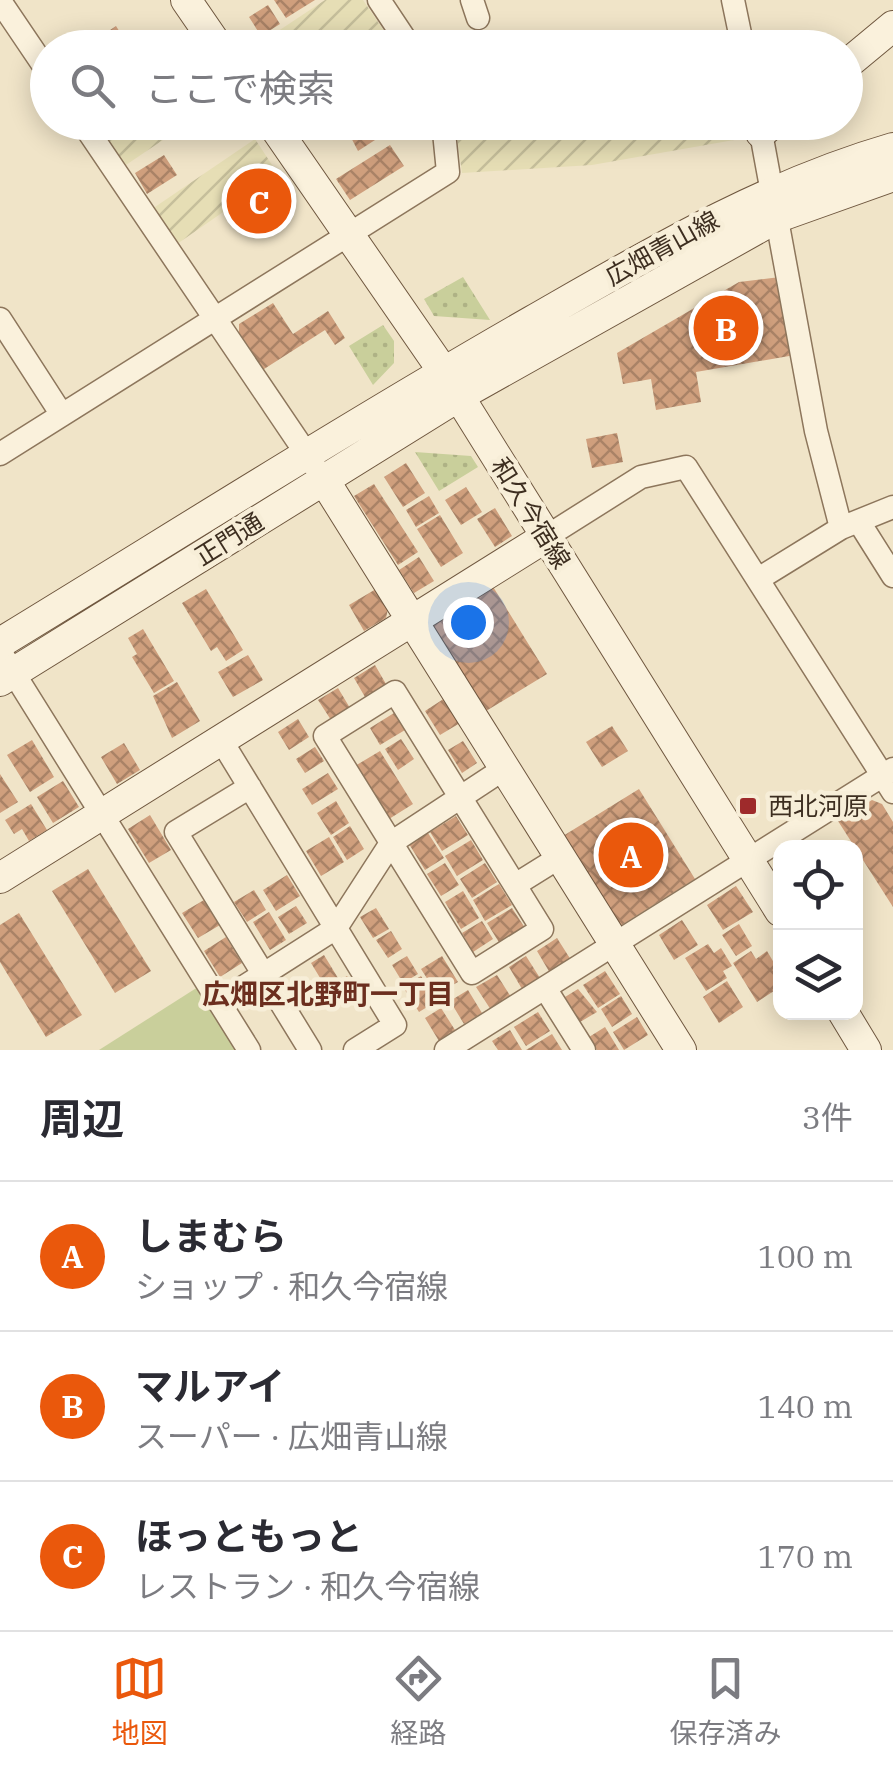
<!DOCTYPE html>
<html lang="ja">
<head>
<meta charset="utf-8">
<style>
  :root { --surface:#fff; --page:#f7f7f7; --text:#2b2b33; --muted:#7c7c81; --line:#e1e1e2; --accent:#ea580c }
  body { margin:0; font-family:"IBM Plex Serif","Noto Sans JP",serif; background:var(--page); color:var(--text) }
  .controls { position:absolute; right:30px; bottom:30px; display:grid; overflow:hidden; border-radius:20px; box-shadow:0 5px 25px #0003 }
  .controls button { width:90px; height:90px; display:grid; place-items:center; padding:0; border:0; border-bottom:2px solid var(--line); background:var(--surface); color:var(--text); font:50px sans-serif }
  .you { position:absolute; left:468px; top:622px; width:35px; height:35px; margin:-25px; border:8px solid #fff; border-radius:50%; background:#1a73e8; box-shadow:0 0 0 15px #1a73e833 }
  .badge { display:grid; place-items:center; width:65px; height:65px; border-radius:50%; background:var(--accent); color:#fff; font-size:32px; font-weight:700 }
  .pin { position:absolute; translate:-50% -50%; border:5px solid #fff; box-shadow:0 2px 10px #0006 }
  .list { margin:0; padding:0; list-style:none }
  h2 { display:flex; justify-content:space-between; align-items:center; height:130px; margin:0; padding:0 40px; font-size:42px }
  h2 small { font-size:32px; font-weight:400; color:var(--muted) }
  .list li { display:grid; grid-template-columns:65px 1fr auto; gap:30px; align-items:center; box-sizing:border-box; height:150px; padding:0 40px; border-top:2px solid var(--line) }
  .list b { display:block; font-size:38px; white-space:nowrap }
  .list p { margin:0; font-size:32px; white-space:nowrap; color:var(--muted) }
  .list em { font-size:32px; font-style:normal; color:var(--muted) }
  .icon { flex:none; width:55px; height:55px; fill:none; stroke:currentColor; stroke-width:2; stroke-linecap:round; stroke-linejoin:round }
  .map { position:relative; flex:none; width:893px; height:1050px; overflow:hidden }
  .search { position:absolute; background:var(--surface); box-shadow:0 5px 25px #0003; left:30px; right:30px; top:30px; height:110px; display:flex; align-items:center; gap:25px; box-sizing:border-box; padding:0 35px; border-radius:55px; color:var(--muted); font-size:38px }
  .sheet { height:580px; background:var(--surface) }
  nav { display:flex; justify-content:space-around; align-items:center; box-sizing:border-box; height:140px; border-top:2px solid var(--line); background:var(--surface); font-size:28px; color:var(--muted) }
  nav a { display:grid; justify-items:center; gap:5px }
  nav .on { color:var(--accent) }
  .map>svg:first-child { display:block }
  .farmland { fill:url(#farmland-furrows) }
  .green { fill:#c9cf9b }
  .garden { fill:url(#garden-dots) }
  .building { fill:url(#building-cross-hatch) }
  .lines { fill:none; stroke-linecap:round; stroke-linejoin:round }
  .street-casing { stroke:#8d765c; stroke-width:25 }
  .secondary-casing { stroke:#6f573f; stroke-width:32 }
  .street { stroke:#faf1dc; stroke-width:22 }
  .secondary { stroke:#faf1dc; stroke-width:30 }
  .poi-dot { fill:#9e2a2b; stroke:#f7eed8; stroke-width:4 }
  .labels { text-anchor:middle; stroke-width:9; stroke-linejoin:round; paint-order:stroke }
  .street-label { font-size:25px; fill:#3d2e20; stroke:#f7eed8 }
  .poi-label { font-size:25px; fill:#3d2e20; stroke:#f7eed8; text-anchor:start }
  .neighbourhood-label { font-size:28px; font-weight:bold; fill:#6b2e1e; stroke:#f7eed8 }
</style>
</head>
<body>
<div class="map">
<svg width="893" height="1050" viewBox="0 0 893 1050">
  <defs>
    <pattern id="farmland-furrows" width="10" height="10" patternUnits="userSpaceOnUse" patternTransform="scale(2.5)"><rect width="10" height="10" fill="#e6deb5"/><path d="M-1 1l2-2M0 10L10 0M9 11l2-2" fill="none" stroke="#c6bf9b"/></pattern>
    <pattern id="garden-dots" width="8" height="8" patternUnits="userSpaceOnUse" patternTransform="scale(2.5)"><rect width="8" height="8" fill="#c9cf9b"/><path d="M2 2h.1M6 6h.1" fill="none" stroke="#aeb285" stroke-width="1.8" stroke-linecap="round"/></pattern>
    <pattern id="building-cross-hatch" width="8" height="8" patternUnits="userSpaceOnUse" patternTransform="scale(2.5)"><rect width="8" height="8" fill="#cf9f7d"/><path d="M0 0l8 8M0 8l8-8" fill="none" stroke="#a98266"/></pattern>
  </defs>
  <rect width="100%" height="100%" fill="#f0e4c8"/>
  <path class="farmland" d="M325,0H363L395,47H254Z
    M100,122L188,123L123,167L94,127Z
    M752,122L753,127L734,140L592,165L462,173L455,123Z
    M255,139L278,174L177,244L152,209Z"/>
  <path class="green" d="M198,987L238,1050H99Z"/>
  <path class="garden" d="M463,277L490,320L434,316L424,299Z
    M383,325L394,341V363L373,385L349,346Z
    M415,452L471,456L478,467L439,491Z"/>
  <path class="building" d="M274,0H315L286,18Z
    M268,5L280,24L261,36L249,17Z
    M116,26L130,48H103L97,39Z
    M343,122H389L392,129L358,151Z
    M390,145L404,166L350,200L336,179Z
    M164,155L177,175L147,194L135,173Z
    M271,185L277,195L248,215L241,205Z
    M780,277L795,355L696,372L701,402L656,410L651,379L623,384L617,353L739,282Z
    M273,303L293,334L328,311L345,338L335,345L325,330L261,371L239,336V324Z
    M617,433L623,462L592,468L586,439Z
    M406,463L425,493L403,507L384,477Z
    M374,484L418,552L398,565L354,496Z
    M466,487L482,512L461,525L445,500Z
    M429,496L439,513L416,527L406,510Z
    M495,508L512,536L495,547L477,519Z
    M440,515L463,553L441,567L417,529Z
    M419,557L434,581L414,593L399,570Z
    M492,585L547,674L481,714L430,632L433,620Z
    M206,589L243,650L226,661L217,647L211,651L182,603Z
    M376,589L388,609L386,618L364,631L349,605Z
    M143,629L174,681L154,693L132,657L137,654L128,638Z
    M248,655L263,680L233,697L218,672Z
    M375,665L386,684L365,697L354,678Z
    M177,682L200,721L172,738L153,696Z
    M338,688L350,708L331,720L318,700Z
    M445,698L460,723L440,735L425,711Z
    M394,713L405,730L380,745L370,728Z
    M298,719L309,737L289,750L278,732Z
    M612,726L628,751L602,767L586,742Z
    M401,739L414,759L398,770L385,749Z
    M32,740L54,777L30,792L7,755Z
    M463,741L477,763L462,773L448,750Z
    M124,743L140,770L117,784L101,757Z
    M315,747L324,761L305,773L296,759Z
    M380,751L413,804L389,819L355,766Z
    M328,773L338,789L312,805L302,789Z
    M0,774L18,802L0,813Z
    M63,781L79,807L53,823L37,797Z
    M639,789L695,879L620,926L563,836Z
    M872,800L882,804L893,822V907L838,821Z
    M336,801L349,823L331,835L317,813Z
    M31,804L47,830L29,841L22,829L14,834L5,820Z
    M150,815L171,850L149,863L128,829Z
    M456,816L468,835L442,851L430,832Z
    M350,826L364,849L347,860L333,837Z
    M428,833L444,858L425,870L409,844Z
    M329,837L344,862L321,876L306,851Z
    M471,840L483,860L457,876L445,856Z
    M445,863L459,885L441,896L427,874Z
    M485,863L497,882L472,898L460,879Z
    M88,869L151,971L115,993L52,891Z
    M287,875L300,896L276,911L263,890Z
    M499,884L512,905L485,921L473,900Z
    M736,886L753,912L723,930L707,905Z
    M254,890L266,910L247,922L234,902Z
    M463,891L479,918L461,929L445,902Z
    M204,900L220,925L198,938L182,913Z
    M296,906L307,923L289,934L278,917Z
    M376,908L389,929L373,938L360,917Z
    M512,908L525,928L500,944L487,923Z
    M269,912L286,940L270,950L253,922Z
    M19,913L82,1015L46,1037L0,962V925Z
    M682,920L698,945L674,960L659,935Z
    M482,921L493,939L473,952L462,933Z
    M739,924L752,946L736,956L722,935Z
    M391,931L402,949L388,958L376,940Z
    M226,937L242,963L220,977L204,951Z
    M557,938L571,960L550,973L537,951Z
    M708,944L714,953L721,948L732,966L723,971L727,978L706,991L685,958Z
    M751,951L756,959L767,951L780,973V987L757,1002L733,963Z
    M324,955L338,978L325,986L311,963Z
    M407,956L418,974L403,983L392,965Z
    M442,956L458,982L437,994L421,969Z
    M526,956L540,978L522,989L509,967Z
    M605,971L620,994L598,1008L583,985Z
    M497,975L511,997L491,1010L476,987Z
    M347,976L358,995L338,1007L327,989Z
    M421,976L437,1001L419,1012L403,987Z
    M727,981L743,1007L719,1023L703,997Z
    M578,989L597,1012L580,1022L565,997Z
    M468,990L482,1013L464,1024L450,1001Z
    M621,996L632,1014L612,1027L601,1009Z
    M441,1008L455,1030L439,1041L425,1018Z
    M538,1012L550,1031L526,1046L514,1027Z
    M637,1017L648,1035L624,1050L613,1032Z
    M605,1027L619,1050H597L589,1037Z
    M510,1030L522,1050H498L492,1041Z
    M552,1034L562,1050H526Z"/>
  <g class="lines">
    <defs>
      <path id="street" d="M379,0L411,48
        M472,0L478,18
        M733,0L743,48
        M0,1L48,72
        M82,122L314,465
        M759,122L816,431L841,528
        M0,319L62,415
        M0,454L448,172L443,122
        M859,522L893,576
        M546,537L641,477L686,467L893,792
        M760,578L841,528L893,507
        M0,651L249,1050
        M395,692L542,929L472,973L325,736Z
        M221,740L395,1025L355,1050
        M250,787L176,832L310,1050
        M515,885L560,857
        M545,988L584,1050
        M220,1002L336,928L391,843L505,768
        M446,1050L893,769"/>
      <path id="secondary" d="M186,0L219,48
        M846,65L893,26
        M271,122L443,371L780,911
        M761,133L774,122
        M324,480L681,1050
        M0,643C177,535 352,424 532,321C649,254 762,186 893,148
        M0,681L459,396L778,217L893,176
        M0,878L546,537
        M843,1012L866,1050"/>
    </defs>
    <use href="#street" class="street-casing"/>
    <use href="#secondary" class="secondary-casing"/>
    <use href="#street" class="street"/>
    <use href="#secondary" class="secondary"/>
  </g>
  <rect class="poi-dot" x="738" y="796" width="20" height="20" rx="5"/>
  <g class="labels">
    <g class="street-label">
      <text transform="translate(662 248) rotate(-29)" y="9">広畑青山線</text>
      <text transform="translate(531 513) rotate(58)" y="9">和久今宿線</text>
      <text transform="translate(229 539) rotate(-32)" y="9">正門通</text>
    </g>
    <g class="poi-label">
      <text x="768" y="815">西北河原</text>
    </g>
    <g class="neighbourhood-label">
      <text x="328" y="1004">広畑区北野町一丁目</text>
    </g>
  </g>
</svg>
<div class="controls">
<button><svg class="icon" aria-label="locate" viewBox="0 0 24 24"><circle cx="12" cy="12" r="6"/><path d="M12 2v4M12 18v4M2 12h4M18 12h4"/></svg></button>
<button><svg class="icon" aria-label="layers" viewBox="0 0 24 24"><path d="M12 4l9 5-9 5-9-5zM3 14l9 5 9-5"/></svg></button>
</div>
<div class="you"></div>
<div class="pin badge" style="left:631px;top:855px">A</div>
<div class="pin badge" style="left:726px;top:328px">B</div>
<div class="pin badge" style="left:259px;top:201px">C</div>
<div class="search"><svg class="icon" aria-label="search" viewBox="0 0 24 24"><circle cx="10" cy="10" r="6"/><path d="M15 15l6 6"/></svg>ここで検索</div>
</div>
<section class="sheet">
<h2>周辺<small>3件</small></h2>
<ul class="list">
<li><span class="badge">A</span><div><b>しまむら</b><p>ショップ · 和久今宿線</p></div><em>100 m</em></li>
<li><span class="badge">B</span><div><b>マルアイ</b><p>スーパー · 広畑青山線</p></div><em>140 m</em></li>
<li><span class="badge">C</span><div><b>ほっともっと</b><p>レストラン · 和久今宿線</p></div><em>170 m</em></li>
</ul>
</section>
<nav>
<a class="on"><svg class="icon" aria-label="map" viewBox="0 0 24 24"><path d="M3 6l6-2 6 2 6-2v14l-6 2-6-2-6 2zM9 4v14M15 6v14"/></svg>地図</a>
<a><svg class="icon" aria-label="directions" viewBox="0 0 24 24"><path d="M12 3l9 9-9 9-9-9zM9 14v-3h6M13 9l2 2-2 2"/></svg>経路</a>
<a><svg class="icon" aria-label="saved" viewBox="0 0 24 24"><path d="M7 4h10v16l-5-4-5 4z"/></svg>保存済み</a>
</nav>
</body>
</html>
